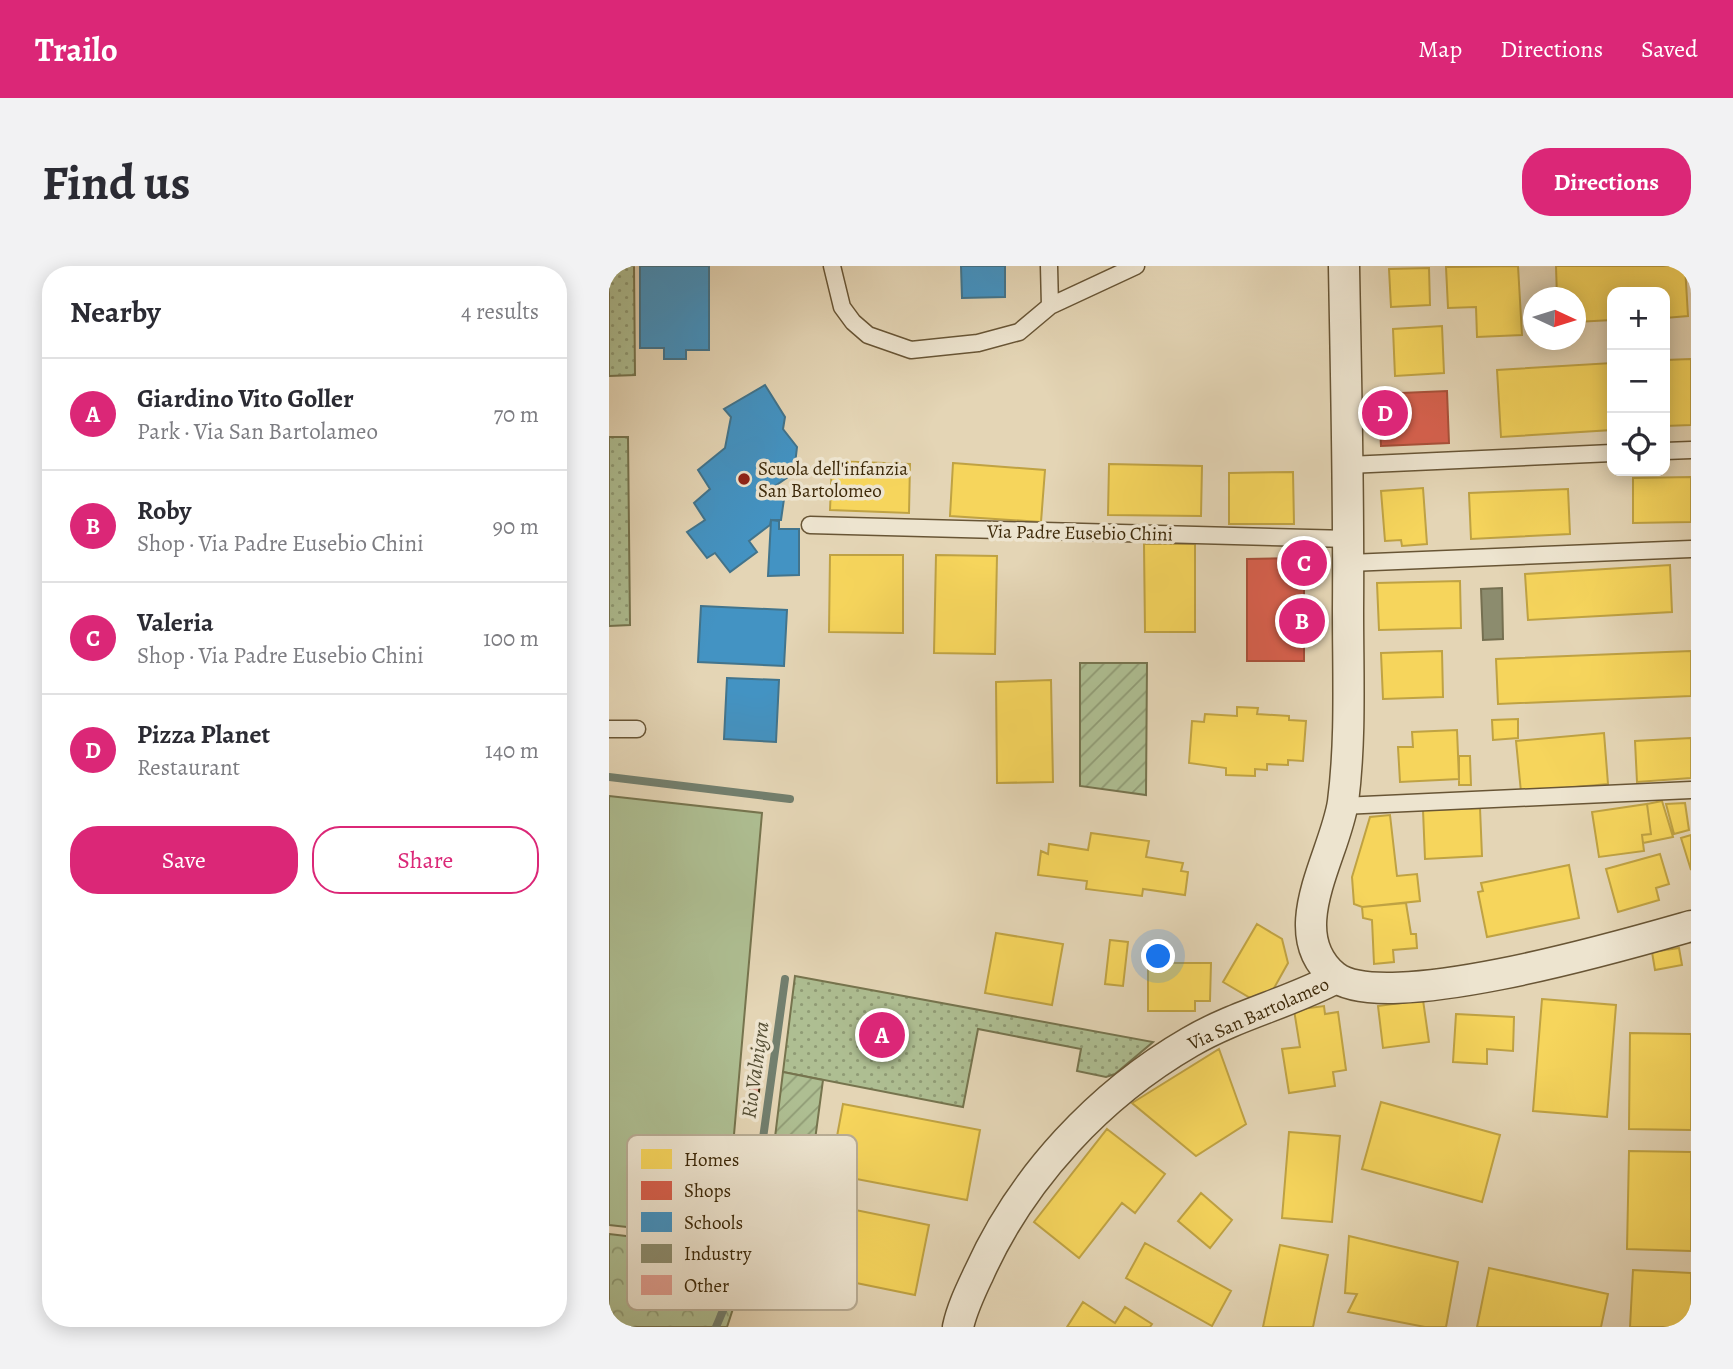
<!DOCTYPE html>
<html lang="en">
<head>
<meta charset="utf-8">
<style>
  :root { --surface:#fff; --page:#f2f2f3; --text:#2b2b33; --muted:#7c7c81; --line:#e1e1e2; --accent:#db2777 }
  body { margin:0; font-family:Alegreya,serif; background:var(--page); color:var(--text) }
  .controls { position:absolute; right:21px; top:21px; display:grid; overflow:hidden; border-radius:14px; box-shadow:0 4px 18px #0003 }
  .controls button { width:63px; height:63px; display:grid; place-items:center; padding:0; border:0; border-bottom:2px solid var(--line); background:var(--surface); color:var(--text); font:35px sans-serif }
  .compass { position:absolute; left:914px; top:21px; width:63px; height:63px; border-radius:50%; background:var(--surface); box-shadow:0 4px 18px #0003; rotate:94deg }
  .you { position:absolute; left:550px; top:691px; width:24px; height:24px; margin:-18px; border:5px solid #fff; border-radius:50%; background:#1a73e8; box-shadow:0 0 0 10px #1a73e833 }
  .badge { display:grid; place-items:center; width:46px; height:46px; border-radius:50%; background:var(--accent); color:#fff; font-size:23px; font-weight:700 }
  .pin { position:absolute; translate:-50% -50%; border:4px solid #fff; box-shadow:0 2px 7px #0006 }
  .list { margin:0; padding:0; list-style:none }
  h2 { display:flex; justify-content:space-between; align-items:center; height:91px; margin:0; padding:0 28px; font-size:30px }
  h2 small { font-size:23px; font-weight:400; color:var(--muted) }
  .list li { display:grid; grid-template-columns:46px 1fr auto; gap:21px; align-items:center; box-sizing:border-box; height:112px; padding:0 28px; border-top:2px solid var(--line) }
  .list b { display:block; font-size:26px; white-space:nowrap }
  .list p { margin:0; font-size:23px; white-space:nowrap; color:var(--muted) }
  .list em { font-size:23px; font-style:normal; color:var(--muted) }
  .actions { display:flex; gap:14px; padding:21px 28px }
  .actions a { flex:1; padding:16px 0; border:2px solid var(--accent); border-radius:28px; text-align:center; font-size:24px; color:var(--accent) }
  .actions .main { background:var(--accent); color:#fff }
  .icon { flex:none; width:38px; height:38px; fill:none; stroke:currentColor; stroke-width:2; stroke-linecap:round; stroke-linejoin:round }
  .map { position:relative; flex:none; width:1082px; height:1061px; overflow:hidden; border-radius:28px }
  header { display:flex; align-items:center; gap:42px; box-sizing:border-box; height:98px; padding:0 35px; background:var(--accent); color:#fff }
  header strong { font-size:33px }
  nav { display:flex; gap:38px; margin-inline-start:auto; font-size:24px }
  .intro { display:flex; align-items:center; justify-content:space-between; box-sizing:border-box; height:168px; padding:0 42px }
  h1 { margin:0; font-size:49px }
  .button { padding:18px 32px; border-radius:28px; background:var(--accent); color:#fff; font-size:24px; font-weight:700 }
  main { display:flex; gap:42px; padding:0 42px }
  aside { flex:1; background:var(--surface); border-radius:28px; box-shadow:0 4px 18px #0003 }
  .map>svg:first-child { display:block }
  .grass { fill:url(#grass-dots); stroke:#76744e; stroke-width:2 }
  .forest { fill:url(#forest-crowns); stroke:#76744e; stroke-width:2 }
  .garden { fill:url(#garden-furrows); stroke:#76744e; stroke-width:2 }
  .pitch { fill:#aebe92; stroke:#76744e; stroke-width:2 }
  .homes { fill:#f6d55c; stroke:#bfa243; stroke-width:2 }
  .shops { fill:#d6604d; stroke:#a85039; stroke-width:2 }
  .schools { fill:#4393c3; stroke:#42748c; stroke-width:2 }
  .industry { fill:#8c8c6e; stroke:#756f50; stroke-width:2 }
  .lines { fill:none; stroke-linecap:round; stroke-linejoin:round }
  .stream { stroke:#727f6e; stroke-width:8 }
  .building { fill:#de9d8e; stroke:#3e2a0a; stroke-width:2 }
  .service-casing { stroke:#685535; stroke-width:19 }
  .minor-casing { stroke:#685535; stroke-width:33 }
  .service { stroke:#ede4cf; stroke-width:16 }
  .minor { stroke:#ede4cf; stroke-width:30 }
  .poi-dot { fill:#8f2418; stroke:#ede4cf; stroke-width:2.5 }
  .labels { text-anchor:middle; stroke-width:7; stroke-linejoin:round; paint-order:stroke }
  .poi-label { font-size:19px; fill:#3e2a0a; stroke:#ede4cf; text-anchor:start }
  .street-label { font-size:19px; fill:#3e2a0a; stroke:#ede4cf }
  .water-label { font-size:21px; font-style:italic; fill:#544e34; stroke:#ede4cf }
  .key { fill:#ede4cf; stroke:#b8ac94; stroke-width:2 }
  .key-label { font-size:19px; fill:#3e2a0a }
</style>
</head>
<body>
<header>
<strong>Trailo</strong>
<nav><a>Map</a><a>Directions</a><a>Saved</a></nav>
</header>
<div class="intro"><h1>Find us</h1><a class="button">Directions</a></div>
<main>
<aside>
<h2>Nearby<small>4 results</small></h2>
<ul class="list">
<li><span class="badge">A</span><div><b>Giardino Vito Goller</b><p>Park · Via San Bartolameo</p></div><em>70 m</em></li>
<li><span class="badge">B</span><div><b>Roby</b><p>Shop · Via Padre Eusebio Chini</p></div><em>90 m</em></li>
<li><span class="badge">C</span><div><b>Valeria</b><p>Shop · Via Padre Eusebio Chini</p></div><em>100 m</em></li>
<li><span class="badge">D</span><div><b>Pizza Planet</b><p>Restaurant</p></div><em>140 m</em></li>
</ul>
<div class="actions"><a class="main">Save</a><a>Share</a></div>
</aside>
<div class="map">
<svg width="1082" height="1061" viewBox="0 0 1082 1061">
  <defs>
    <pattern id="grass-dots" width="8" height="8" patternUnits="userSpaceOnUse" patternTransform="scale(1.75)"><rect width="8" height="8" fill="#aebe92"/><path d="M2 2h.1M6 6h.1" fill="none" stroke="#8f9b75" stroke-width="1.8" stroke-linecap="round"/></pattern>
    <pattern id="forest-crowns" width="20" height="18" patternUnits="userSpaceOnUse" patternTransform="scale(1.75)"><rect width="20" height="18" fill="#aebe92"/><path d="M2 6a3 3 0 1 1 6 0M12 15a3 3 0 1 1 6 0" fill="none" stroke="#8f9b75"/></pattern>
    <pattern id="garden-furrows" width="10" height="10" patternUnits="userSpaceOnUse" patternTransform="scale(1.75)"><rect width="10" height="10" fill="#aebe92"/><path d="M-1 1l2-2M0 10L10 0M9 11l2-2" fill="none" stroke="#8f9b75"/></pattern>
  </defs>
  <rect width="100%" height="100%" fill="#e4d5b5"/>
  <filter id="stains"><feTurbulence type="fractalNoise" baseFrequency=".00286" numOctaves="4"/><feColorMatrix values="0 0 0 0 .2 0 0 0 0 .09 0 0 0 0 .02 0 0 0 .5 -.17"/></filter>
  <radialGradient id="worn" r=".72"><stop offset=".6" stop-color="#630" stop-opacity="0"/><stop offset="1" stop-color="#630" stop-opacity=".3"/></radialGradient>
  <path class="grass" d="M0,0H25L26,109L0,110Z
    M0,171H19L21,359L0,360Z
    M186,710L544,776L506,808L497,811L468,805L472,783L369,763L354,841L338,838L174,806Z"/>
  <path class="forest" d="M0,968L119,982L138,1000L118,1061H0Z"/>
  <path class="garden" d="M471,397H538L537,529L471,520Z
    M174,806L214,814L196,949L183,1005L146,993L155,961Z"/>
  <path class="pitch" d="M0,530L153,547L116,972L0,959Z"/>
  <path class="homes" d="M909,0L913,69L868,71L867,41L839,42L837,1Z
    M947,0H1076L1079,50L1056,52V26H1003V54L967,56V32H948Z
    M820,2L821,39L782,41L780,3Z
    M833,60L835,107L786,110L784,63Z
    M1082,93V159L1056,160V94Z
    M1003,97V164L892,171L888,104Z
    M223,195L301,198L300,247L221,244Z
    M344,197L436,204L432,256L341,250Z
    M500,198L593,200L592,250L499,249Z
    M684,206L685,258H620V207Z
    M1082,211V256L1024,257V212Z
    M814,222L818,278L793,280L792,274L776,275L772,225Z
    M959,223L961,268L862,273L860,227Z
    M535,278H586V366H536Z
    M221,289H294V367L220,366Z
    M327,289L388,290L386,388L325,387Z
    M1061,299L1063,346L919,354L916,308Z
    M851,315L852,362L770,364L768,317Z
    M833,385L834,431L774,433L772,387Z
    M1082,385V430L889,438L887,393Z
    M442,414L444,516L388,517L387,416Z
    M628,441L649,442L648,448L680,450V454L697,455L694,495L679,494V499L658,498V504L646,503V510L617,509V502L580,497L583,455L595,456L596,448L628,450Z
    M909,453V472L884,474L883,454Z
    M848,464L850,513L791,516L789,481H804L803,466Z
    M995,467L999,518L912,526L907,475Z
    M1082,472V512L1028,516L1026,475Z
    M850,490H861L862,519H850Z
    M1053,535L1064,571L1034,577L1033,569L1042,568L1038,538Z
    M1076,537L1080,564L1065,568L1057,538Z
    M1038,538L1042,568L1033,569L1035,585L990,591L983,546Z
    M871,542L873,590L816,593L814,544Z
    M781,549L788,610L808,608L811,635L753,641L745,638L743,611L761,551Z
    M482,567L540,575L537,591L574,597L572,605L579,606L576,629L534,623L533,630L477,623L478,615L429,609L432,585L439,588L440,578L479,584Z
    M1082,569V604L1072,572Z
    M1051,588L1060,618L1047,622L1050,634L1009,646L997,603Z
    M960,599L970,652L878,671L869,626L874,625L872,617Z
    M797,637L802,668H807L808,682L784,684L785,696L765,698L763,654L754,652L753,641Z
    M648,658L673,673L679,697L655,740L614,716Z
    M387,667L454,678L443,739L376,727Z
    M501,674L519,676L514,720L496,718Z
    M1070,682L1073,699L1046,704L1043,686Z
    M539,697H602L601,735H586V745H539Z
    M933,733L1007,739L998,851L924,845Z
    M814,734L820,776L774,782L769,740Z
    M715,740L716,748L729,746L737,804L724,806L726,820L680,827L673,783L691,781L685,744Z
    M847,748L905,751L904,785L878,783V798L844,796Z
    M1021,767L1082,768V864L1020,863Z
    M610,783L637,858L587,890L523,837Z
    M772,836L891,869L873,936L753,903Z
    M234,838L371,864L358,934L221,908Z
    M498,863L556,908L526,947L513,937L470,992L425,956Z
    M680,866L731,870L723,956L673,952Z
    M1020,885L1082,886V985L1018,983Z
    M592,927L623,954L601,982L569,955Z
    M222,939L320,959L306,1029L208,1009Z
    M740,970L849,996L837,1061H816L739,1046L748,1028L736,1027Z
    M536,977L622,1025L603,1060L517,1012Z
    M671,979L719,989L704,1061H654Z
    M880,1002L999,1028L992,1061H868Z
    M1024,1004L1082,1007V1061H1021Z
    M474,1036L506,1057L516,1041L543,1058L541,1061H458Z"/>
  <path class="shops" d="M838,125L840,177L772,180L769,128Z
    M695,292V395H638V293Z"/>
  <path class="schools" d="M31,0H100V84H77V93H55V82H31Z
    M352,0H396V31L353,32Z
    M156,119L176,151L174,163L188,181L185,207L166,220V224L176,226L172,254H162L161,259L140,275L148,286L121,306L106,287L98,292L78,266L96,254L85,237L101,223L89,204L116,182L122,151L115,143Z
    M162,254L170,255V263H190V309L159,310Z
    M92,340L178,344L175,400L89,396Z
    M118,412L170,414L167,476L115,473Z"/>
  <path class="industry" d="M893,322L894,373L874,374L872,323Z"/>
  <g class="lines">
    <path class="stream" d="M0,511L181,533
      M107,1061L138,988L176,713"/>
  </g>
  <path class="building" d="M143,801L153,802L147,849L137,848Z"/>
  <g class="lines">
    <defs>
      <path id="service" d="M223,0L233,41L244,56L259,69L302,84L369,77L410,66L441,40L527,0
        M440,0L441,40
        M1056,185L1082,184
        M739,199L1003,187
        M201,259L740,273
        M740,297L1082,283
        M0,463H28
        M733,540L1082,524"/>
      <path id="minor" d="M735,0C737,115 740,230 739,345C739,409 742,473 734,536C726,590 672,666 725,710C774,750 1019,678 1082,660
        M349,1061C353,1042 362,1024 370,1007C413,911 491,828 581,776C627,749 680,737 727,712"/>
    </defs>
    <use href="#service" class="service-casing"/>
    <use href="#minor" class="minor-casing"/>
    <use href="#service" class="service"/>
    <use href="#minor" class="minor"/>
  </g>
  <circle class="poi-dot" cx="135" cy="213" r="7"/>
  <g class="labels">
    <g class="poi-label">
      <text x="149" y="209">Scuola dell'infanzia<tspan x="149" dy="22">San Bartolomeo</tspan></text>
    </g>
    <g class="street-label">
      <text transform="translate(471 266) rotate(1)" y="7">Via Padre Eusebio Chini</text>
      <text transform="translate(649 747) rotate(-24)" y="7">Via San Bartolameo</text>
    </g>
    <g class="water-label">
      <text transform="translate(146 804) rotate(-82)" y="7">Rio Valnigra</text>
    </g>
  </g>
  <rect x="18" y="869" width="230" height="175" rx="10" class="key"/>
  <rect x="32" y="883" width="31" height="20" fill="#f6d55c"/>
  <rect x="32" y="915" width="31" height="19" fill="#d6604d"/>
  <rect x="32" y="946" width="31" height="20" fill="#4393c3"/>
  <rect x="32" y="978" width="31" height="19" fill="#8c8c6e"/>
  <rect x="32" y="1009" width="31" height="20" fill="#de9d8e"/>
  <g class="key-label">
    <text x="75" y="900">Homes</text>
    <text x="75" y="931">Shops</text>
    <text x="75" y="963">Schools</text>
    <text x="75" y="994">Industry</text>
    <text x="75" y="1026">Other</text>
  </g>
  <rect width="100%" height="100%" filter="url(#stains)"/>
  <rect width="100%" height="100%" fill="url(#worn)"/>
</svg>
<div class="controls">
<button>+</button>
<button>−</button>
<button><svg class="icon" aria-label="locate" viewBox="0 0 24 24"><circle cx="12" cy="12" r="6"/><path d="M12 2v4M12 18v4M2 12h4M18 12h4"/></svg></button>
</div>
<svg class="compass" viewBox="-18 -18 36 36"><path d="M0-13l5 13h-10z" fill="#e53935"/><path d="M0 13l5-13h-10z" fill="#7c7c81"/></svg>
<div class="you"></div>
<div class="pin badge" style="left:273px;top:769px">A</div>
<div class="pin badge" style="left:693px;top:355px">B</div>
<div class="pin badge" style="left:695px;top:297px">C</div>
<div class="pin badge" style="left:776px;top:147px">D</div>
</div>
</main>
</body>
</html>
